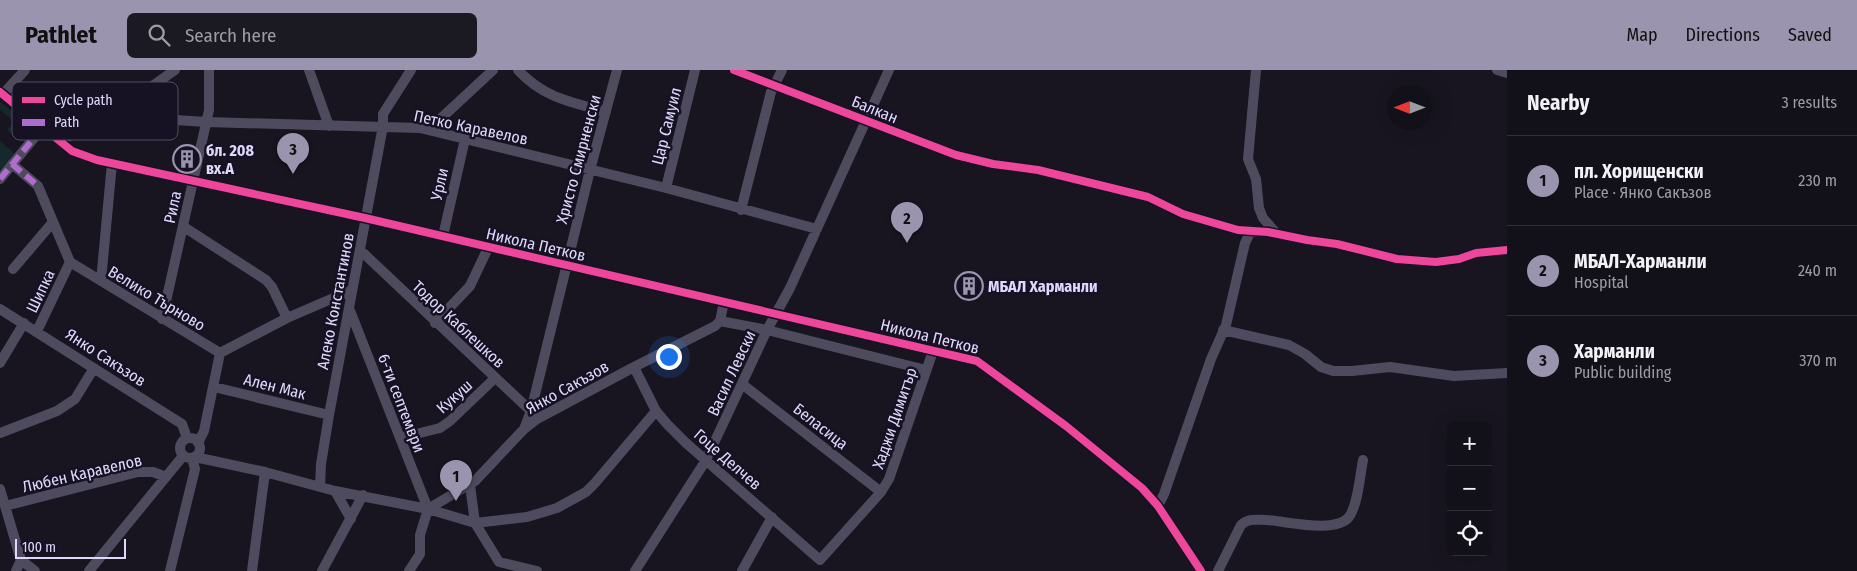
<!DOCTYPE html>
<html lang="en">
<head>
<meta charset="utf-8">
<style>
  :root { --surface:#121018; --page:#1b1921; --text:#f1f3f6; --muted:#9c9da2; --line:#313037; --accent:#9a94ae }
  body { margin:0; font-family:"Fira Sans Condensed",sans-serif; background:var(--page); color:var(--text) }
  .controls { position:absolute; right:15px; bottom:15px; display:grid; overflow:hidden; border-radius:8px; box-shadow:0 5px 20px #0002 }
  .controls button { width:45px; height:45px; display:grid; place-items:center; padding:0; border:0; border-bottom:1px solid var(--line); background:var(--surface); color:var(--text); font:25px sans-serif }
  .compass { position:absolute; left:1387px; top:15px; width:45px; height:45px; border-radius:50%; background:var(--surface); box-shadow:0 5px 20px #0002; rotate:270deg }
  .scale { position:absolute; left:15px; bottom:12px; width:111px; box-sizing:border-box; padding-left:5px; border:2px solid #e0d8fb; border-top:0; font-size:14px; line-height:18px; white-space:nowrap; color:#e0d8fb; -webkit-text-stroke:4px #171124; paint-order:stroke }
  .you { position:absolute; left:668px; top:286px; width:18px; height:18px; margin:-12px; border:4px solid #fff; border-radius:50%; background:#1a73e8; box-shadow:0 0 0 8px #1a73e833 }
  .badge { display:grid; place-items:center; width:32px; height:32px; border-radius:50%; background:var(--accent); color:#111; font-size:16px; font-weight:700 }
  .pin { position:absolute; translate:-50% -41px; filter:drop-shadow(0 1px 2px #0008) }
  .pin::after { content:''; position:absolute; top:26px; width:18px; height:15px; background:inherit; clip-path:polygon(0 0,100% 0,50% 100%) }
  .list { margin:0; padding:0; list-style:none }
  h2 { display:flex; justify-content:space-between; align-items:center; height:65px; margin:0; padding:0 20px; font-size:21px }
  h2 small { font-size:16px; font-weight:400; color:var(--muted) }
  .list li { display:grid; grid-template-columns:32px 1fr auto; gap:15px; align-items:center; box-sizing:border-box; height:90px; padding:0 20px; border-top:1px solid var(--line) }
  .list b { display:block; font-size:19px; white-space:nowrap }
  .list p { margin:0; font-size:16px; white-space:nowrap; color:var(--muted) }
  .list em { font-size:16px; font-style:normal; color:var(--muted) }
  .icon { flex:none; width:28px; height:28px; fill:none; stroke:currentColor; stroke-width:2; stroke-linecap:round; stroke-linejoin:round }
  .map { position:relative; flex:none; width:1507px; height:501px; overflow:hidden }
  header { display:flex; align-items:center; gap:30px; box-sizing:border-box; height:70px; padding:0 25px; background:var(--accent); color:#111 }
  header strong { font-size:24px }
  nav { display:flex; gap:28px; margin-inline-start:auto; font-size:18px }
  .search { width:350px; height:45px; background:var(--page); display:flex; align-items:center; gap:12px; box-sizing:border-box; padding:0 18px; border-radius:8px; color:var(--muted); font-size:19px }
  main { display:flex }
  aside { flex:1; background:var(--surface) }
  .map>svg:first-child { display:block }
  .green { fill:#15282b }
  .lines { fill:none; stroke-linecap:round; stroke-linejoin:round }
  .minor { stroke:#4e4b5f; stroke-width:10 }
  .quiet { stroke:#b06ccc; stroke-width:6; stroke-dasharray:12 6; stroke-linecap:butt }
  .cycleway-casing { stroke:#171124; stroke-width:11 }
  .cycleway { stroke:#ed469a; stroke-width:8 }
  .labels { text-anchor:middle; stroke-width:5; stroke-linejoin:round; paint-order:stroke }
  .street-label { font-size:16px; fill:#e0d8fb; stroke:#171124 }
  .poi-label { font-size:16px; font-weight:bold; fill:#e0d8fb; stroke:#171124; text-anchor:start }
  .key { fill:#171124; stroke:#534d64; stroke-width:1 }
  .key-label { font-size:14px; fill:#e0d8fb }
</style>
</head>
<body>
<header>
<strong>Pathlet</strong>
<div class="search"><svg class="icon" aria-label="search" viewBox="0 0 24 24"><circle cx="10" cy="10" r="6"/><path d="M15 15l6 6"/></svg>Search here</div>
<nav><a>Map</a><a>Directions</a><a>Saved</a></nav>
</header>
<main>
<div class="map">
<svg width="1507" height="501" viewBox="0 0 1507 501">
  <rect width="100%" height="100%" fill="#181520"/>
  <path class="green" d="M0,32L29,54L18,69L7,60L14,51L0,40Z
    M0,71L14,83L0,101Z"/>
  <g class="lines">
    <path class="minor" d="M309,0L329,56
      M518,0C544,28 571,32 606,42
      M734,0L956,85L993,94L1038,100L1148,127L1183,144L1238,160L1268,162L1307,170L1337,174L1397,189L1436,192L1459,189L1476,183L1507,180
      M1256,0L1248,89L1256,109L1259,138L1263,148L1277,164
      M1497,0L1507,3
      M0,22L72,81L97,90L365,148L977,291L1066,356L1142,418L1158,436L1201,501
      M3,24L25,0
      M110,46L207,52L420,58L666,118L817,159
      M423,57L436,53L493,0
      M59,71L110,46L175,0
      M12,94L38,116L70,192L220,283L204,361L198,373
      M0,109L43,57
      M666,118L695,0
      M741,140L771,22L782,0
      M184,157L266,210L272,217L287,248
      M443,166L465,69
      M360,180L534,344
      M13,199L53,152
      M101,211L112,93
      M349,238L428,439
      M0,239L182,354L187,368
      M162,249L209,40V0
      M720,251L724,232
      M435,253L470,216L488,178
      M1223,260L1289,275L1305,284L1321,297L1333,301H1352L1390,297L1454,306L1507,303
      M37,261L70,192
      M220,283L287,248L352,220
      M0,293L24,253
      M634,297L656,341L667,354L686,373L820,490L881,422L889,409L933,281
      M742,314L881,422
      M214,317L329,345
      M524,359L531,341L590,100L617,0
      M0,363L57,341L75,329L94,298
      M400,368L440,358L450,351L495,308
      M180 378a10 10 0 1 1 20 0a10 10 0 1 1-20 0Z
      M195,387L265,402L335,421L428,439L475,411L524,359L537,349L634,297L715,256L720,251L767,260L926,300
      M470,415L475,453L499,492L537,501
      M320,417L321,394L329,345L383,56V44L411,0
      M0,419L21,490L35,501
      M335,421L351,449
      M5,436L138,402H153L166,407
      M1158,436L1164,424L1211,289L1226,255L1245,173L1251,161
      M428,439L475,453L527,447L557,438L586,422L595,413L656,341
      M16,501L21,490
      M89,501L183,386
      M170,501L195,399L192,388
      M252,501L265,402
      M322,501L363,425
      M409,501L420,484V465L428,439
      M635,501L706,390L767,260L790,218L889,0
      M742,501L772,447
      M1218,501L1241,455C1249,448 1256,450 1266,450C1286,451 1335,464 1349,447C1358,435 1360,405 1363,390"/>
    <path class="quiet" d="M12,94L38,116
      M0,109L43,57"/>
    <defs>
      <path id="cycleway" d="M734,0L956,85L993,94L1038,100L1148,127L1183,144L1238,160L1268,162L1307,170L1337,174L1397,189L1436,192L1459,189L1476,183L1507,180
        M0,22L72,81L97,90L365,148L977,291L1066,356L1142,418L1158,436L1201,501"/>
    </defs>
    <use href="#cycleway" class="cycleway-casing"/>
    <use href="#cycleway" class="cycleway"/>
  </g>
  <defs>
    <symbol id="building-ring" viewBox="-11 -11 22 22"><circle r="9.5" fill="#171124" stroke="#9a94ae" stroke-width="1.5"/><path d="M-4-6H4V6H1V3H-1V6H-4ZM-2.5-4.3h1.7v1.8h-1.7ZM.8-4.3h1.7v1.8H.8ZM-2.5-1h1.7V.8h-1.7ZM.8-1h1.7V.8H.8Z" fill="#9a94ae"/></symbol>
  </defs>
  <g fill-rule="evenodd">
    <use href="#building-ring" x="171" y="73" width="32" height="32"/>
    <use href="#building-ring" x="953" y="200" width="32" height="32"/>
  </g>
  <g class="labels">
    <g class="street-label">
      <text transform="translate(875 39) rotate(22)" y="6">Балкан</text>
      <text transform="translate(666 56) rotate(-76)" y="6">Цар Самуил</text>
      <text transform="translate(471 57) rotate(12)" y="6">Петко Каравелов</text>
      <text transform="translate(578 89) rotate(-75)" y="6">Христо Смирненски</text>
      <text transform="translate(439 114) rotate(-77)" y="6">Урли</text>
      <text transform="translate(172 137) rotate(-78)" y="6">Рила</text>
      <text transform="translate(536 174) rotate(13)" y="6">Никола Петков</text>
      <text transform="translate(40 221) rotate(-65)" y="6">Шипка</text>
      <text transform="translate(157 228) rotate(31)" y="6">Велико Търново</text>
      <text transform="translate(335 231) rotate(-79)" y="6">Алеко Константинов</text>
      <text transform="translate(459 254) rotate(43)" y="6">Тодор Каблешков</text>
      <text transform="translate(930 266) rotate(14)" y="6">Никола Петков</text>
      <text transform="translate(106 287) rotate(33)" y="6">Янко Сакъзов</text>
      <text transform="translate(731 303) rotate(-65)" y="6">Васил Левски</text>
      <text transform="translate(275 316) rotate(14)" y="6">Ален Мак</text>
      <text transform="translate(567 317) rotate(-29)" y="6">Янко Сакъзов</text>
      <text transform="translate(454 326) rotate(-42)" y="6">Кукуш</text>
      <text transform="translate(402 333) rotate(69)" y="6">6-ти септември</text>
      <text transform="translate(894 348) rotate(-71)" y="6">Хаджи Димитър</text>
      <text transform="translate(821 356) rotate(38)" y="6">Беласица</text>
      <text transform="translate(728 389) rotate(41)" y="6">Гоце Делчев</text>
      <text transform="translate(82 403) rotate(-13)" y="6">Любен Каравелов</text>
    </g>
    <g class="poi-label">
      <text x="206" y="86">бл. 208<tspan x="206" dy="18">вх.А</tspan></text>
      <text x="988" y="222">МБАЛ Харманли</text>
    </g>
  </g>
  <rect x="12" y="12" width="166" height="58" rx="8" class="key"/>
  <rect x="22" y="27" width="23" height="6" fill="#ed469a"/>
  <rect x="22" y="49" width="23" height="7" fill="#b06ccc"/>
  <g class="key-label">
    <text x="54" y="35">Cycle path</text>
    <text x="54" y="57">Path</text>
  </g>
</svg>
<div class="controls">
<button>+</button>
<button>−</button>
<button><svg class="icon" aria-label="locate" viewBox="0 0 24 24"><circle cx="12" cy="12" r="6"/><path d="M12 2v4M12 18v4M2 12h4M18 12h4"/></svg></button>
</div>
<svg class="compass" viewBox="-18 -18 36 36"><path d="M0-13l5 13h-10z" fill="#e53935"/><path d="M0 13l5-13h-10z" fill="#9c9da2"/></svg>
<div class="scale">100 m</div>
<div class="you"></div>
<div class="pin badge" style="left:456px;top:431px">1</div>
<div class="pin badge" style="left:907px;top:173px">2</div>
<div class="pin badge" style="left:293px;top:104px">3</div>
</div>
<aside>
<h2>Nearby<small>3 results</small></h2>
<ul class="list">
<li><span class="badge">1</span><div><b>пл. Хорищенски</b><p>Place · Янко Сакъзов</p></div><em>230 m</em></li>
<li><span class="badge">2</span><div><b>МБАЛ-Харманли</b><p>Hospital</p></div><em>240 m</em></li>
<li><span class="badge">3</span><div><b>Харманли</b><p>Public building</p></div><em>370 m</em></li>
</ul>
</aside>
</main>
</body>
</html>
